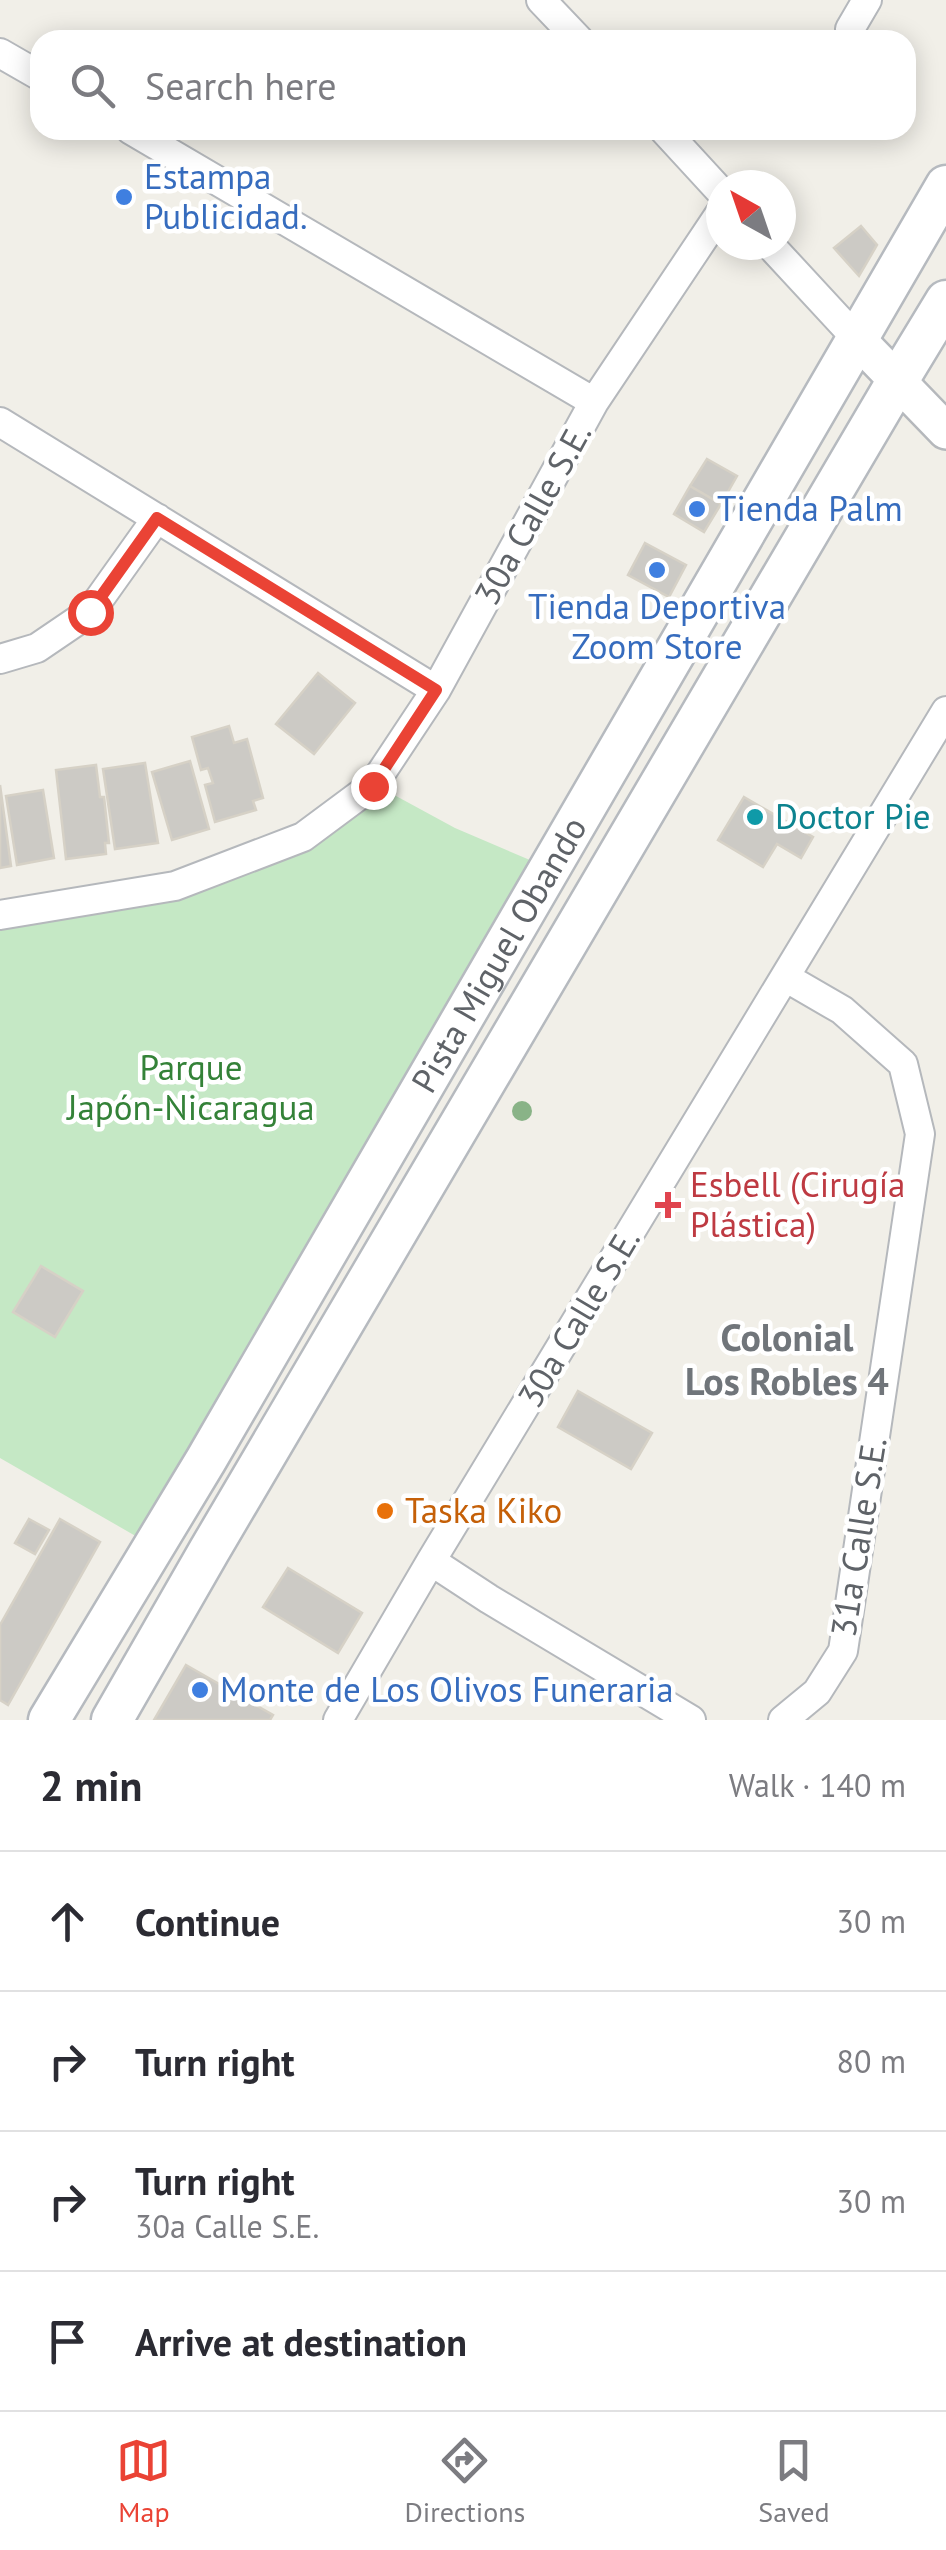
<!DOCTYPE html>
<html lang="en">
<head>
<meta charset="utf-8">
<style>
  :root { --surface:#fff; --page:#f7f7f7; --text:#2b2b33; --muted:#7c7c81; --line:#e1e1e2; --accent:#ea4335 }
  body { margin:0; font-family:"PT Sans",sans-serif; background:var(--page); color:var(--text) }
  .compass { position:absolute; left:706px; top:170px; width:90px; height:90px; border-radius:50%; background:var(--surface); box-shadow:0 5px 25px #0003; rotate:320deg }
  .stop { position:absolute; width:30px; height:30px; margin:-22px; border:8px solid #ea4335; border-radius:50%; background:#fff }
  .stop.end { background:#ea4335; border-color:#fff; box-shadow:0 2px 10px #0008 }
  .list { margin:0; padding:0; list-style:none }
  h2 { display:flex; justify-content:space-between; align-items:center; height:130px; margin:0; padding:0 40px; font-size:42px }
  h2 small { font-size:32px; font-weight:400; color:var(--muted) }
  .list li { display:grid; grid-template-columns:65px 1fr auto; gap:30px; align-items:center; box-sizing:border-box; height:140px; padding:0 40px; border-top:2px solid var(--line) }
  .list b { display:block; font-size:38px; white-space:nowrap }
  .list p { margin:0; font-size:32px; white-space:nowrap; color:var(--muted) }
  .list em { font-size:32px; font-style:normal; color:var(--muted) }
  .icon { flex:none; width:55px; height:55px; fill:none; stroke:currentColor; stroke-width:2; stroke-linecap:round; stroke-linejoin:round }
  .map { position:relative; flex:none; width:946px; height:1720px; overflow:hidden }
  .search { position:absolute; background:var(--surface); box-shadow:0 5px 25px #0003; left:30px; right:30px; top:30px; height:110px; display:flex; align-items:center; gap:25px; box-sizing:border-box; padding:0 35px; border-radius:30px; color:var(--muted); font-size:38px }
  .sheet { height:690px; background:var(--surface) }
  nav { display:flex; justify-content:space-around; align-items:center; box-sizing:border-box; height:140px; border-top:2px solid var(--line); background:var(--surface); font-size:28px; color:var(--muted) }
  nav a { display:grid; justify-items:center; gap:5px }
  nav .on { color:var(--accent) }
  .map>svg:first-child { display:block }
  .green { fill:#c5e8c5 }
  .building { fill:#cccac5; stroke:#d6d1c6; stroke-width:2.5 }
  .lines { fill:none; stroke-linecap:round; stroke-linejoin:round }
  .minor-casing { stroke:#b5b8bc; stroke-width:32 }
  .tertiary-casing { stroke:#b5b8bc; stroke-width:40 }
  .secondary-casing { stroke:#b6babf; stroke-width:45 }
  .minor { stroke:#fff; stroke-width:28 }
  .tertiary { stroke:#fff; stroke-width:35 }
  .secondary { stroke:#fff; stroke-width:40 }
  .tree { fill:#89b387 }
  .route { stroke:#ea4335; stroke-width:12 }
  .shop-dot { fill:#3f7fe0; stroke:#fff; stroke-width:4 }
  .culture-dot { fill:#0f9aa8; stroke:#fff; stroke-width:4 }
  .health-dot { fill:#e0444e; stroke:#fff; stroke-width:4 }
  .food-dot { fill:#e8710a; stroke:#fff; stroke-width:4 }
  .labels { text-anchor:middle; stroke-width:9; stroke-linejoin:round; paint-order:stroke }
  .shop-label { font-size:35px; fill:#366cbe; stroke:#fff; text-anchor:start }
  .street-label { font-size:35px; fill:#5f6368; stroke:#fff }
  .culture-label { font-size:35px; fill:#0d838f; stroke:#fff; text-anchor:start }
  .park-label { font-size:35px; fill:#348238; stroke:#fff }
  .health-label { font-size:35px; fill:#be3a42; stroke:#fff; text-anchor:start }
  .food-label { font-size:35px; fill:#c56008; stroke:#fff; text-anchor:start }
  .neighbourhood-label { font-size:38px; font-weight:bold; fill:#70757a; stroke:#fff }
</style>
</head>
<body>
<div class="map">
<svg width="946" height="1720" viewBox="0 0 946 1720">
  <rect width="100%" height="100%" fill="#f1efe8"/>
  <path class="green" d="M385,790L455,828L544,866L146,1542L0,1458V926L181,895Z"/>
  <path class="building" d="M861,226L877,245L859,276L834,248Z
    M707,459L737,476L721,504L690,486Z
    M690,486L721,504L704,532L674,514Z
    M645,543L686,565L669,597L628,575Z
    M318,673L355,703L314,754L276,724Z
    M229,726L234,743L247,739L263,798L253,801L256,810L215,822L205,785L213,783L208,768L201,770L192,737Z
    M190,761L209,829L172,840L152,772Z
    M145,763L158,843L115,849L103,769Z
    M96,765L100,797H104L109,843H105L106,854L66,859L56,770Z
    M0,785L11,866L0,868Z
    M43,790L54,858L17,865L6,796Z
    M744,797L813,837L801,858L777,844L763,867L718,840Z
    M41,1266L83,1291L55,1337L13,1312Z
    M578,1391L652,1433L631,1469L558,1427Z
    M29,1519L49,1530L35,1554L15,1543Z
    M60,1519L100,1542L8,1705L0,1700V1625Z
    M288,1568L362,1613L338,1653L263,1607Z
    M186,1665L273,1715L270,1720H154Z"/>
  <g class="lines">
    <defs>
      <path id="minor" d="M541,0L579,40
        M850,29L867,0
        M0,53L40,76
        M131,130L594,402
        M664,130L721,192
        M770,245L856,338
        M0,422L436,690
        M0,659L37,648L90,612L157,518
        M0,915L175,886L303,837L373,785L436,690L594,402L721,212
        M431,1561L489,1599L691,1720
        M338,1720L431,1561L946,711
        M783,1720L817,1692L843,1651L920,1134L903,1064L842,1010L785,977"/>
      <path id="tertiary" d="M856,338L946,431"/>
      <g id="secondary">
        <path id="s1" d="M49,1720L206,1460L946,186"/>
        <path d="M112,1720L209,1551L898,380L946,301"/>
      </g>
    </defs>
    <use href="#minor" class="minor-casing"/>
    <use href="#tertiary" class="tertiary-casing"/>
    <use href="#secondary" class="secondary-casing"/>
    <use href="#minor" class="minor"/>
    <use href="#tertiary" class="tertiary"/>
    <use href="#secondary" class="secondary"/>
  </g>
  <circle class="tree" cx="522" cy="1111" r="10"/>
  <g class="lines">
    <path class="route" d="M90,612L157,518L436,690L373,786"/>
  </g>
  <g class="shop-dot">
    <circle cx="124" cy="197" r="10"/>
    <circle cx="697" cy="509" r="10"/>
    <circle cx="657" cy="570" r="10"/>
    <circle cx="200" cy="1690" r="10"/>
  </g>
  <circle class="culture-dot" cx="755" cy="817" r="10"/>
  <path class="health-dot" d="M663 1190h10v10h10v10h-10v10h-10v-10h-10v-10h10z"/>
  <circle class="food-dot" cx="385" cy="1511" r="10"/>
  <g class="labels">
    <g class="shop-label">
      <text x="144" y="189">Estampa<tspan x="144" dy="40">Publicidad.</tspan></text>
      <text x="717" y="521">Tienda Palm</text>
      <text x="657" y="619" text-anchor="middle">Tienda Deportiva<tspan x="657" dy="40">Zoom Store</tspan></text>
      <text x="220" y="1702">Monte de Los Olivos Funeraria</text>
    </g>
    <g class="street-label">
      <text transform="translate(533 514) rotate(-61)" y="12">30a Calle S.E.</text>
      <text dy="12" stroke="none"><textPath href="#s1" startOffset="888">Pista Miguel Obando</textPath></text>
      <text transform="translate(579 1318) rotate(-59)" y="12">30a Calle S.E.</text>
      <text transform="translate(859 1537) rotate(-81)" y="12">31a Calle S.E.</text>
    </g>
    <g class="culture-label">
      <text x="775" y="829">Doctor Pie</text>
    </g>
    <g class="park-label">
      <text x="191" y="1080">Parque<tspan x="191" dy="40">Japón-Nicaragua</tspan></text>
    </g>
    <g class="health-label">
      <text x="690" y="1197">Esbell (Cirugía<tspan x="690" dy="40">Plástica)</tspan></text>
    </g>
    <g class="food-label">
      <text x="405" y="1523">Taska Kiko</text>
    </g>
    <g class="neighbourhood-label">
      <text x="787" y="1351">Colonial<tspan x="787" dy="44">Los Robles 4</tspan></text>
    </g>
  </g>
</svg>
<svg class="compass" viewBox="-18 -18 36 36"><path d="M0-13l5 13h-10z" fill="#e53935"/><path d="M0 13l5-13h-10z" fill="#7c7c81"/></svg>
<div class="stop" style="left:90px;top:612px"></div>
<div class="stop end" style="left:373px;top:786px"></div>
<div class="search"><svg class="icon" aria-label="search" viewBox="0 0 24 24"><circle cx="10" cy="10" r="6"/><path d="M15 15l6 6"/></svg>Search here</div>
</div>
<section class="sheet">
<h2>2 min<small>Walk · 140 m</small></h2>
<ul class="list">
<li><svg class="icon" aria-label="ahead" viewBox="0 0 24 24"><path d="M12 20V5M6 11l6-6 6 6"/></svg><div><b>Continue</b></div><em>30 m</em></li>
<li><svg class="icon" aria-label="right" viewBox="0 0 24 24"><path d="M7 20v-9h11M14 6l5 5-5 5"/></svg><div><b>Turn right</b></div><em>80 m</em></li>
<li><svg class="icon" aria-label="right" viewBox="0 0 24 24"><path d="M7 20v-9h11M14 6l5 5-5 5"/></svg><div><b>Turn right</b><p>30a Calle S.E.</p></div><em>30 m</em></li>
<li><svg class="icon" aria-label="arrive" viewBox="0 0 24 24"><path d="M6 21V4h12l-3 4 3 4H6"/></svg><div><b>Arrive at destination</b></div></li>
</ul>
</section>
<nav>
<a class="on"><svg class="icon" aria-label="map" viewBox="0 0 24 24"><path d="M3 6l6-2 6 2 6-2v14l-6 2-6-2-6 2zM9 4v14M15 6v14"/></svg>Map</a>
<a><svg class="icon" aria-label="directions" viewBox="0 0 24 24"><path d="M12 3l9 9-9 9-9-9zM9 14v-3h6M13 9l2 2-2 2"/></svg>Directions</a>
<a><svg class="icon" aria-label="saved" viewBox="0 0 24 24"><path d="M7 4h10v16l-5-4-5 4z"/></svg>Saved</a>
</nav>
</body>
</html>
